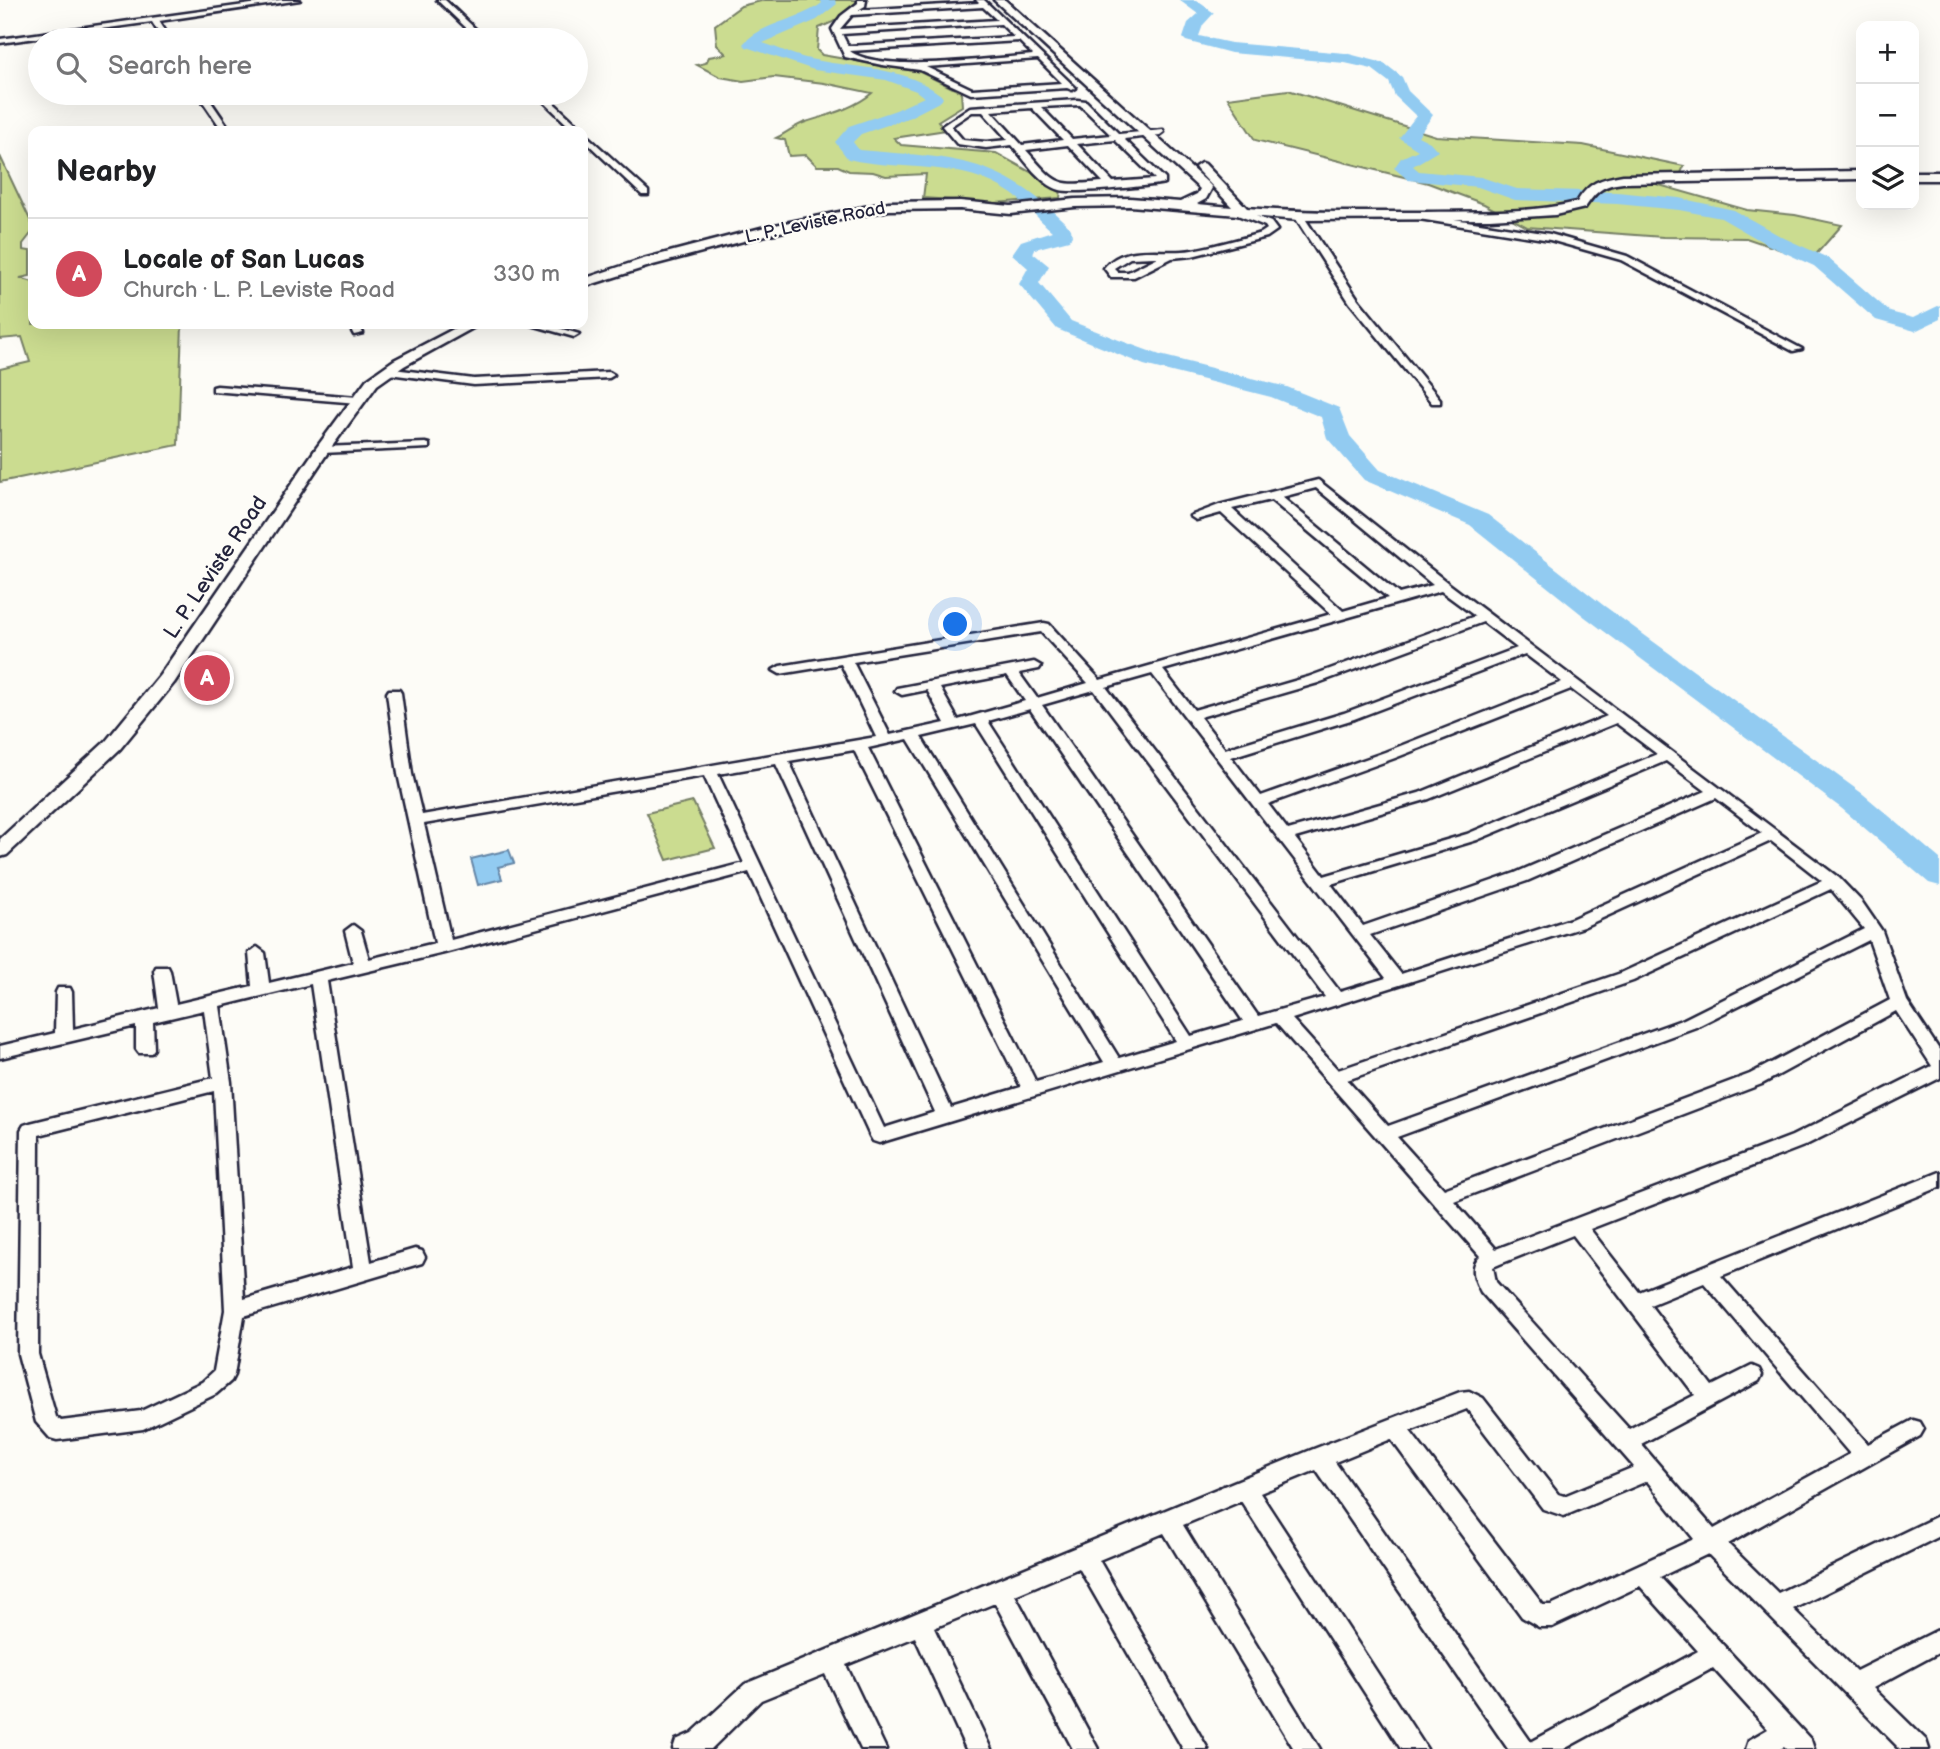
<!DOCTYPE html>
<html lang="en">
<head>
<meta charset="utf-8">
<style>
  :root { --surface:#fff; --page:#f2f2f2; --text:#202124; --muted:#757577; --line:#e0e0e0; --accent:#d1495b }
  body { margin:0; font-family:"Balsamiq Sans",sans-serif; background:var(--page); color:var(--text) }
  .controls { position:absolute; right:21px; top:21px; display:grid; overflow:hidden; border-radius:14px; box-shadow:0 7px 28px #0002 }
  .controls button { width:63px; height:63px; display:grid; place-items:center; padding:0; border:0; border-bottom:2px solid var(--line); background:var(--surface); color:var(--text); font:35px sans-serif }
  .you { position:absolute; left:956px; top:625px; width:24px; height:24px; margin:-18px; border:5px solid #fff; border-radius:50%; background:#1a73e8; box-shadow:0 0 0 10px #1a73e833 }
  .badge { display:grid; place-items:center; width:46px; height:46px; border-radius:50%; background:var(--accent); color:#fff; font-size:23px; font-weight:700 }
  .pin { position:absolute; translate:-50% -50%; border:4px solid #fff; box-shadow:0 2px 7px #0006 }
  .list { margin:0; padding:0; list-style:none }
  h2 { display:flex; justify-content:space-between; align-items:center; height:91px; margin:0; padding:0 28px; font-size:30px }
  h2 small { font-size:23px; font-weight:400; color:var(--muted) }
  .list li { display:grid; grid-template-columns:46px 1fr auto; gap:21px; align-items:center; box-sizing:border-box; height:112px; padding:0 28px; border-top:2px solid var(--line) }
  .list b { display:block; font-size:26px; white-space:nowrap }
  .list p { margin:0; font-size:23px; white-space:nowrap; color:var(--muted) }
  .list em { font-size:23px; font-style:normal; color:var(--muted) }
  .icon { flex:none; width:38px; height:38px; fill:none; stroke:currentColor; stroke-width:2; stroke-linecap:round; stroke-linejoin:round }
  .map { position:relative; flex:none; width:1940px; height:1749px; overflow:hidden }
  .search { position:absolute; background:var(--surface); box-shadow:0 7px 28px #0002; left:28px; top:28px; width:560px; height:77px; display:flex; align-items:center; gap:18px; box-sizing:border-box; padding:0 24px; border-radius:38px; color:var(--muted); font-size:26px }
  .panel { position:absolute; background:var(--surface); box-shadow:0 7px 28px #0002; left:28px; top:126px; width:560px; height:203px; border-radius:14px }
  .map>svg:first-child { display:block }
  .green { fill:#cbdc90; stroke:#767f66; stroke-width:2 }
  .water { fill:#92cbf1; stroke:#6587a8; stroke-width:2 }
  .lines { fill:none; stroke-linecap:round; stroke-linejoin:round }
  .river { fill:#92cbf1; fill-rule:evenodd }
  .street-casing { stroke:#22223b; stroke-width:5 }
  .secondary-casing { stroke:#22223b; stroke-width:5 }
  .street { fill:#fdfcf7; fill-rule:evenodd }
  .secondary { fill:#fdfcf7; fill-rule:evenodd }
  .labels { text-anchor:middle; stroke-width:5; stroke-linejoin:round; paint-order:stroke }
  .far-street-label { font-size:18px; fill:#22223b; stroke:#fdfcf7 }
  .street-label { font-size:21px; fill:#22223b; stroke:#fdfcf7 }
</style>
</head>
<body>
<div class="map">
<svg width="1940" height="1749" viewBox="0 0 1940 1749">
  <rect width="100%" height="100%" fill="#fdfcf7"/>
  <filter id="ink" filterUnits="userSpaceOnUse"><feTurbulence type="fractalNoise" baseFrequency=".0143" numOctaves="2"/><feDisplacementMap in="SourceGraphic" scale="14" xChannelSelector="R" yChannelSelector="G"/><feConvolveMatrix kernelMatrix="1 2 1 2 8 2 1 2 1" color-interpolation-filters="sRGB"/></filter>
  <g filter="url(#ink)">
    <path class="green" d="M765,0H856V3L833,22L819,28L817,50L822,55L920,72L961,92L962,106L938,121L946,130L894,138L901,145L996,153L1061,189L1060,198L995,203L923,198L926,174L886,176L873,172L849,171L838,166H817L806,155L789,156L785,140L776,138C786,133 796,125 806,122C828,115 855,108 872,93L824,83L774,77L743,81L720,77L697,65L706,63L709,57L726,54L717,45L715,25L741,6Z
      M1288,90L1436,136L1583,145L1684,166L1681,173L1659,185L1747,210L1795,215L1842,225L1811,260L1746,238L1663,237L1527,227L1484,204L1428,183L1255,140L1228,98Z
      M0,156L33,226V231L23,244V250L30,251V276L20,278L33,282V324H182L178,445L0,482V369L30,362L22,337L0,339Z
      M693,802L715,848L667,860L647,813Z"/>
    <path class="water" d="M509,850L514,863L498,867L502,879L478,885L471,859Z"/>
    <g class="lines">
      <path class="river" d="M820,0H835L837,4L817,20L763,43C781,49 797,57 815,60C860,69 904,66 941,95L943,98L941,101L908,118L861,134L853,142L859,150C936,157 992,154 1051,210C1058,216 1065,222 1071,229L1072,236L1069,240L1035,249L1033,253L1049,266L1039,283L1071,321L1119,340L1160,355L1287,387L1339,408L1350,436L1380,470L1488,515L1603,605L1863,794L1940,859V886L1929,883L1841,808L1585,617L1470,525L1364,480L1327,438L1321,417L1271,397L1144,365L1057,329L1019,284L1028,268L1012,254L1021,241L1052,231C1038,219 1026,204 1012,194C962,159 903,172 848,159L835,142L849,126L896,110L924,97L916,91L886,80L814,70L746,47L743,44C762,22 799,21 822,3Z
        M1179,0H1196L1214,13L1203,25L1199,36L1231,43L1345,53L1384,63L1402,77L1408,91L1433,115L1418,136L1430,142L1438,151L1413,166L1419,171L1481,177L1517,189L1617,192L1679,198L1734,210L1782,237L1828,258L1890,312L1913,318L1940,305V319L1915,331L1876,320L1814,266L1768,245L1721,218L1679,210L1617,204L1515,200L1478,187L1408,180L1394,168L1401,158L1418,150L1399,138L1416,116L1395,96L1389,82L1372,69L1345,63L1231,53L1186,41L1183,38L1188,23L1198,14Z"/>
      <defs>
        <path id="street" d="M280,0H300L159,21L171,40H163L152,22L0,43V39Z
          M437,0H445L487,40H479Z
          M858,0H866L865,6L858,10L979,3L976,0H984L1076,88L1072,90L1067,88L971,94L920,70L882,65L845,57L832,29L841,16L858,3ZM983,7L997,20L840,29L852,15ZM1001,24L1014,37L848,46L842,34ZM1019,41L1033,55C992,58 880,74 850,51ZM1038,59L1062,83L972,89L926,67Z
          M197,93H205L231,131H223Z
          M535,93H543L582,129L583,131V132L574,131Z
          M1077,100L1086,101L1119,134L1163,130L1164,132L1160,135L1124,139L1165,179V183C1150,186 1072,194 1060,190C1040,184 1025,160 1012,145L986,148L957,144L942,126L970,107ZM1080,105L1111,135L1072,139L1041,107ZM1032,108L1063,140L1022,145L991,111ZM972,112H983L1008,140L986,142L963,140L951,126ZM1115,140L1155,179L1113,182L1077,144ZM1068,145L1103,182C1055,186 1058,186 1026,150Z
          M583,132L648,191V195H642L583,139Z
          M1233,207L1271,222L1277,230L1267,237L1192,256L1172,258L1134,277H1111L1104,268C1125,242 1163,255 1192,250C1215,246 1238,239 1261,233L1267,229L1265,226L1230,212V208ZM1154,257H1158L1128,272H1118L1114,268L1130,258Z
          M1296,214H1302L1358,299L1440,399V403H1432L1350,303L1294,216Z
          M1422,214L1550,234L1627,256L1802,349L1793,351L1621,260L1550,240L1419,219L1417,217Z
          M348,324H358L363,333L354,335Z
          M528,324H545L579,334L574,337Z
          M385,368L474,379L609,372L614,375L609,378L474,385L381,373L380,371Z
          M217,386L358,397L364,400L358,403L213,391V387Z
          M425,443L429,444V448L322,453L316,450L322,447Z
          M1318,480L1448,583L1839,878L1862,902L1882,931L1907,1001L1940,1051V1078L1804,1146L1590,1229L1639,1292L1940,1172V1187L1721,1276L1868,1444L1913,1420L1920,1422L1924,1429L1920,1436L1728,1544L1778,1593L1940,1515V1536L1793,1609L1856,1671L1940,1629V1652L1873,1688L1926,1740L1929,1749H1900L1708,1554L1660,1577L1811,1740L1814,1749H1786L1784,1747L1780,1749H1746L1749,1740L1768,1729L1713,1668L1564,1749H1508L1316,1470L1260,1493L1427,1749H1401L1241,1501L1183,1525L1320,1749H1294L1164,1533L1099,1560L1208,1749H1183L1079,1568L1015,1595L1098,1749H1073L995,1603L934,1628L991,1749H966L915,1637L846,1665L886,1749H861L825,1674L761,1700L711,1749H673L676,1740L692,1733L745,1684L1311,1450L1460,1392L1469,1391L1483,1398L1558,1494L1564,1496L1634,1467L1481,1292C1475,1280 1469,1267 1480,1256L1276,1023L879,1143L873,1141L870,1136L749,872L444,953L327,981L371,1262L415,1249L422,1251L425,1257L422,1263L244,1316L234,1375L231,1381L216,1394L143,1429L57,1440L50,1438L36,1422L18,1354L21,1130L24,1125L30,1123L213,1078L204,1010L153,1022L154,1049L151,1053H139L136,1049V1026L0,1058V1046L55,1033L56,992L58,988H70L72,992L73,1029L159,1008L154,971L156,967H168L170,971L176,1004L252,986L249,953L257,947L265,953L269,983L353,963L345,931L353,925L361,931L369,959L435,943L398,774L387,693L389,690H399L401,693L412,774L422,815L876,737L841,664L780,674L773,670L780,666L1044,623L1049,624L1100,680L1331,614L1221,513L1196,520L1190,516L1219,505ZM1316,488L1433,585L1399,594L1282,497ZM1271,500L1388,598L1343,611L1232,509ZM1441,591L1475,616L1308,677L1194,710L1163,670ZM1483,622L1517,648L1344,713L1225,749L1200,717L1318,683ZM1041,632L1088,683L1037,698L1019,673L1039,669L1041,666L1034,662L897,688L895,691L902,695L927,690L945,723L890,735L853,662ZM1525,654L1562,682L1385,752L1261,796L1231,757L1354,719ZM1152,674L1386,978L1340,992L1106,687ZM1007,675L1025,701L958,720L940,688ZM1571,689L1607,716L1419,793L1288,830L1268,804L1395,758ZM1094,690L1325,997L1258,1016L1042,705ZM1030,709L1243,1021L1191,1036L988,721ZM1616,723L1657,754L1467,834L1324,876L1295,838L1429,799ZM976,724L1176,1041L1119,1058L921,737ZM908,739L1104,1062L1036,1082L868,748ZM854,750L1021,1087L951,1108L789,761ZM1666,761L1706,791L1515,873L1363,926L1331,884L1477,840ZM776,764L935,1112L884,1128L718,774ZM704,776L744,863L451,940L424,824ZM1716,798L1762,833L1571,919L1401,974L1370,935L1527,881ZM1771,841L1822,881L1621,973L1338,1070L1292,1019L1583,927ZM1831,889L1864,929L1684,1019L1388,1126L1347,1080L1633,981ZM1869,940L1890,1000L1750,1074L1444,1189L1397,1137L1696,1027ZM311,984L353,1267L244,1299L231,1082L220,1006ZM1896,1011L1932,1066L1792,1136L1496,1249L1454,1201L1762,1084ZM214,1091L225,1310L214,1371L202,1382L141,1411L61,1421L56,1417L38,1354L39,1135ZM1573,1235L1695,1395L1629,1429L1496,1282L1493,1267L1500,1264ZM1704,1283L1850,1454L1714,1529L1641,1444L1759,1381L1762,1375L1759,1369L1752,1366L1712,1386L1650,1305ZM1467,1409L1543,1509L1564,1516L1647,1481L1694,1539L1551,1605H1543L1410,1431ZM1391,1439L1522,1617L1539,1627H1552L1640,1586L1698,1651L1531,1742L1335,1462Z"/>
        <path id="secondary" d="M994,0H1005L1210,185L1212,188L1206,199L1197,204L1232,207L1197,170L1195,167L1201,163L1205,164L1247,208C1307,213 1366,212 1426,212C1476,211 1528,214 1577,202C1589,182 1600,179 1623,175L1861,171V179L1623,183C1603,185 1596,191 1585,208L1555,215L1490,219L1299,220L1130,206L1075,207L1011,214L960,209L889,210L770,234L653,265L583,287V279L643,259L765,227L889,202L960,201L1011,206L1075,199L1130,198L1180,202L1197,194L1200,189Z
          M1914,172H1940V180H1914Z
          M463,324H480L404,366L377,385L328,452L174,683L120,749L7,855L0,857V839L106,741L160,675L317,447L367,379L394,360Z"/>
      </defs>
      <use href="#street" class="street-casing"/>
      <use href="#secondary" class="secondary-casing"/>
      <use href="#street" class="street"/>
      <use href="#secondary" class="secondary"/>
    </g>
  </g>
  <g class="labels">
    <g class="far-street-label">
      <text transform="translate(815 222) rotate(-12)" y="6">L. P. Leviste Road</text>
    </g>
    <g class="street-label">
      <text transform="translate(215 567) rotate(-56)" y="7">L. P. Leviste Road</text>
    </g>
  </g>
</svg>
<div class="controls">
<button>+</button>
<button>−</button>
<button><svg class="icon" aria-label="layers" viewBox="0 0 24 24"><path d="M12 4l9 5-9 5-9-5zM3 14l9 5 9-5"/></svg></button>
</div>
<div class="you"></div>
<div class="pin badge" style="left:207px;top:678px">A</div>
<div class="search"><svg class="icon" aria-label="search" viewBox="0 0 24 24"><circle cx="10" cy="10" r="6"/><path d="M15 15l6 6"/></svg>Search here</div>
<section class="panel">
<h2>Nearby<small></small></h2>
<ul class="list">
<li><span class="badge">A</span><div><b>Locale of San Lucas</b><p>Church · L. P. Leviste Road</p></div><em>330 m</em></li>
</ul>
</section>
</div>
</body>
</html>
